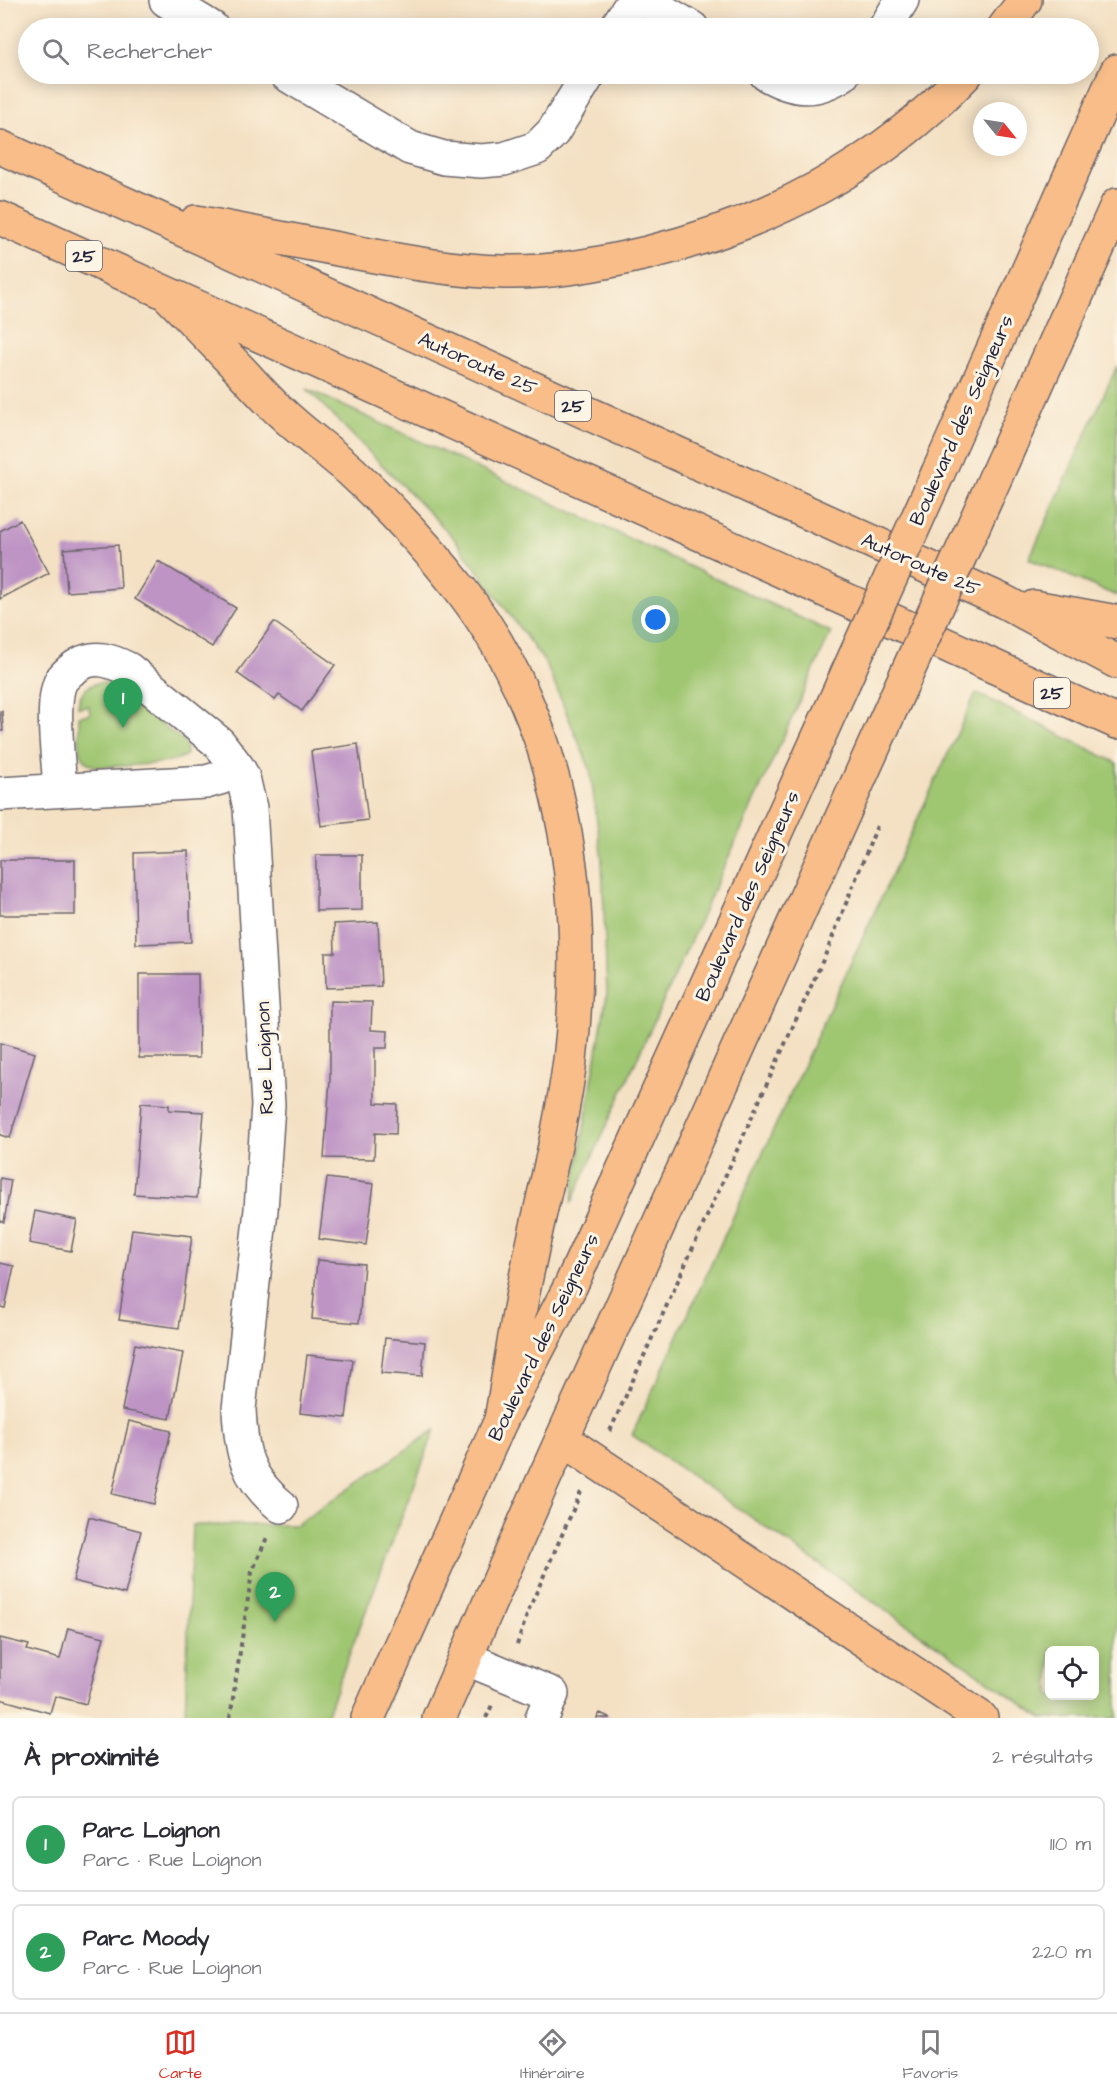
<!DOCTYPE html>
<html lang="fr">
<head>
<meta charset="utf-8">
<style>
  :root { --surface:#fff; --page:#f7f7f7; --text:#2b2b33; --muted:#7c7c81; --line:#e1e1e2; --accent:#d93025 }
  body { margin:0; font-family:"Architects Daughter",sans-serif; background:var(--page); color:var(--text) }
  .controls { position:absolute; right:18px; bottom:18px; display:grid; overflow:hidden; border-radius:9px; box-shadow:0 3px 15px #0003 }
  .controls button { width:54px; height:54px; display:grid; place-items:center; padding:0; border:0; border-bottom:2px solid var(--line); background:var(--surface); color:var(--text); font:30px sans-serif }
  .compass { position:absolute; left:973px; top:102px; width:54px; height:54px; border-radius:50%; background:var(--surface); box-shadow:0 3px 15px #0003; rotate:120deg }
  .you { position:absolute; left:656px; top:620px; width:21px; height:21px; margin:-15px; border:4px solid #fff; border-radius:50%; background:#1a73e8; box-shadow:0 0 0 9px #1a73e833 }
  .badge { display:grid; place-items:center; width:39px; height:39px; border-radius:50%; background:var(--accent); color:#fff; font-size:20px; font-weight:700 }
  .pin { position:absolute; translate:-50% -50px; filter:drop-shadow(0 2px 3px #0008) }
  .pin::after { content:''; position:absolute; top:32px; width:21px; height:18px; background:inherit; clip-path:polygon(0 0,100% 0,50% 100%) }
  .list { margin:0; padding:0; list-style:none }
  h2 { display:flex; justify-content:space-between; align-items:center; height:78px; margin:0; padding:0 24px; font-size:26px }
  h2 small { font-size:20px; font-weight:400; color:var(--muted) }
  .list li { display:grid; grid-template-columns:39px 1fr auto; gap:18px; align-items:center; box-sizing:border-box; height:96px; margin:0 12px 12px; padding:0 12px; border:2px solid var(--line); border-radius:9px }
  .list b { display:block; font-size:22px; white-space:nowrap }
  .list p { margin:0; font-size:20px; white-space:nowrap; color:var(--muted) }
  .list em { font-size:20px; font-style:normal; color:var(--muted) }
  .icon { flex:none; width:33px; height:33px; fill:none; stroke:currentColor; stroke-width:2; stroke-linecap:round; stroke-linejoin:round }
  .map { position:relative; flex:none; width:1117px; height:1718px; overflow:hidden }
  .search { position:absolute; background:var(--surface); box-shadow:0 3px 15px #0003; left:18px; right:18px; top:18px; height:66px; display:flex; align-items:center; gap:15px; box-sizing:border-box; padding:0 21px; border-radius:33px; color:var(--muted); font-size:22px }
  .sheet { height:294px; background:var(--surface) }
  nav { display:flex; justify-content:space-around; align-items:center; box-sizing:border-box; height:84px; border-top:2px solid var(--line); background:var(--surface); font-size:16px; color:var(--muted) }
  nav a { display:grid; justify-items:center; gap:3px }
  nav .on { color:var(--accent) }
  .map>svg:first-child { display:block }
  .green { fill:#9fc671; stroke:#607456; stroke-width:1.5; fill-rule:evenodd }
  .building { fill:#be94c5 }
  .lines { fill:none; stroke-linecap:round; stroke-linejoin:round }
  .minor-casing { stroke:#6c656b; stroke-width:36 }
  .major-casing { stroke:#6c656b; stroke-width:36 }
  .highway-casing { stroke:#6c656b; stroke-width:36 }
  .path { stroke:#6c656b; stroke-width:4; stroke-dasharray:4.5 4.5; stroke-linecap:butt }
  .minor { stroke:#fff; stroke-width:33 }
  .major { stroke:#f8bd89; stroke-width:33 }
  .highway { stroke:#f8bd89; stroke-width:33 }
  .major-bridge-casing { stroke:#6c656b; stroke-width:36; stroke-linecap:butt }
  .major-bridge { stroke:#f8bd89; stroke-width:33 }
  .labels { text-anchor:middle; stroke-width:6; stroke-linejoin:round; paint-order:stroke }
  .shield { fill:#fcf5e5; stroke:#63616e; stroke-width:1.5 }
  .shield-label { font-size:18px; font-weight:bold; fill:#22223b }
  .street-label { font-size:20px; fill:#22223b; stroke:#fcf5e5 }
</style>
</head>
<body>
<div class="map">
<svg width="1117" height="1718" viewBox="0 0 1117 1718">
  <rect width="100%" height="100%" fill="#fcf5e5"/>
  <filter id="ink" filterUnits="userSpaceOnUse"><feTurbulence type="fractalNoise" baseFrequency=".0167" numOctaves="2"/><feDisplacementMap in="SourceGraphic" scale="12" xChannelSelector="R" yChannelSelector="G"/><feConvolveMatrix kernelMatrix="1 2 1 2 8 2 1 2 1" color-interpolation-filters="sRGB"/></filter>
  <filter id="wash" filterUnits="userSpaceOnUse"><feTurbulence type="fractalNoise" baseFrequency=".008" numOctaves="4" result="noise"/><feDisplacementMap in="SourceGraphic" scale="24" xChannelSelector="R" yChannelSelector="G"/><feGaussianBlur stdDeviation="1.35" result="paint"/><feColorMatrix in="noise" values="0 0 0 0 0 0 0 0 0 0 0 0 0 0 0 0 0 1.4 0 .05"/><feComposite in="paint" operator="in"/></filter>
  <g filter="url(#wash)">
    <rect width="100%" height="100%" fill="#f4e1c4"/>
    <path class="green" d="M1117,366V596L1029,559Z
      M307,389L831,632L571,1204L607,994L602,860L590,769L546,664L453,537Z
      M103,682L111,686L183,741L186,747V755C174,765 118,766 100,767C74,765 80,736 79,716L90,714L89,706L78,707C79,692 88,684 103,682Z
      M976,693L1117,763V1718H1042L632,1435ZM1050,1650H1094V1696H1050Z
      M435,1430L325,1718H185L192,1525H296Z"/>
    <g id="blocks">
      <path class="building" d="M20,520L49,573L0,599V531Z
        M118,545L121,588L67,592L64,549Z
        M158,561L236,608L212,647L135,599Z
        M274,622L335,665L302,711L279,695L275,700L237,673Z
        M0,711H2L3,731H0Z
        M358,744L368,820L321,826L311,751Z
        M188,851L191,942L136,944L134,853Z
        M316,855H362V910L316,911Z
        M0,860H75V915H0Z
        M378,922L381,986L326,988L325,953H335L334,924Z
        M139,974H198L199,1058H139Z
        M330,1001L372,1002L371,1030L388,1031L387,1048H375V1103L397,1104L396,1134L375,1133L374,1159L324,1158L330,1080Z
        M0,1043L35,1053L10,1138L0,1135Z
        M141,1103L169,1105V1110L204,1112L197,1198L134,1194Z
        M0,1178L11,1180L4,1222L0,1221Z
        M327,1178L374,1184L366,1245L319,1239Z
        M35,1211L77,1220L71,1251L29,1243Z
        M132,1229L192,1236L179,1328L119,1320Z
        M317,1260L364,1264L359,1323L312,1319Z
        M0,1263L14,1266L5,1308L0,1307Z
        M385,1338L425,1342L422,1376L381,1373Z
        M135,1344L183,1353L170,1419L122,1410Z
        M307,1355L353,1360L346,1418L300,1413Z
        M129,1421L171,1431L154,1504L112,1494Z
        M89,1517L141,1531L125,1594L73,1581Z
        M68,1628L104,1637L86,1704L55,1696L50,1713L0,1699V1638L29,1645L27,1650L60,1659Z
        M600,1713L611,1718H597Z"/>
    </g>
  </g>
  <g filter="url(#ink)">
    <use href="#blocks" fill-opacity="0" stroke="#6c656b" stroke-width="1.5"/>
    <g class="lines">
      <defs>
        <path id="minor" d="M166,0L212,28
          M644,0L692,28
          M616,28L634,0
          M885,28L902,0
          M286,74L410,148L444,158L481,161L504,159L537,148L553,132L589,74
          M766,74C794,90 815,92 843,74
          M60,789C59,763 49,700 62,679C67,673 73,668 80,664C96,655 112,661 128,669L219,743L238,768
          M0,794L206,782L220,778L238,768L243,777L250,808L268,1105L261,1210L239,1409C241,1452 246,1478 281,1506
          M465,1658L552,1694L542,1718"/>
        <path id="major" d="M938,473L1117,71
          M987,496L1117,205
          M368,1718L501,1420L571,1285L844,681
          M439,1718L539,1490L893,704"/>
        <path id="highway" d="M1004,28L1025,0
          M0,147L1003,601L1117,662
          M0,218L1117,722
          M196,222C245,231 294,241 343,250C396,260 450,271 504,272C553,273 600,264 647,253C772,222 877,167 966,74
          M167,294C193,320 218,347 243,373C256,387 269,402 283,414C305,435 330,452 352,472C392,509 428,548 461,590C564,724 589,896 570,1060C561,1131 542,1199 528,1268C517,1318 510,1369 501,1420
          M1034,607L1117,622
          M562,1439L981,1718"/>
      </defs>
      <use href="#minor" class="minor-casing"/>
      <use href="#major" class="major-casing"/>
      <use href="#highway" class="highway-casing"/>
      <path class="path" d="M610,1431L827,951L877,826
        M517,1645L529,1609L581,1492
        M230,1718L252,1572L268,1535
        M486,1718L492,1705"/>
      <use href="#minor" class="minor"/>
      <use href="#major" class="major"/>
      <use href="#highway" class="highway"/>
      <defs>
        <path id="major-bridge" d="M844,681L938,473
          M893,704L987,496"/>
      </defs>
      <use href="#major-bridge" class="major-bridge-casing"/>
      <use href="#major-bridge" class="major-bridge"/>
    </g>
  </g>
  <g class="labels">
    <g class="shield">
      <rect x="66" y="241" width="36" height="30" rx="4.5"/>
      <rect x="555" y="391" width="36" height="30" rx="4.5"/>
      <rect x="1034" y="678" width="36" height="30" rx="4.5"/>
    </g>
    <g class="shield-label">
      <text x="84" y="262">25</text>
      <text x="573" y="412">25</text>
      <text x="1052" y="699">25</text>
    </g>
    <g class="street-label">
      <text transform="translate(478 363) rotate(24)" y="7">Autoroute 25</text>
      <text transform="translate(961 420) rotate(-66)" y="7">Boulevard des Seigneurs</text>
      <text transform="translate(921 564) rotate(24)" y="7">Autoroute 25</text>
      <text transform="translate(747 896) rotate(-66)" y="7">Boulevard des Seigneurs</text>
      <text transform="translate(264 1058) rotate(-92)" y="7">Rue Loignon</text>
      <text transform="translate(543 1337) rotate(-64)" y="7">Boulevard des Seigneurs</text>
    </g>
  </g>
</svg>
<div class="controls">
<button><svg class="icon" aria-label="locate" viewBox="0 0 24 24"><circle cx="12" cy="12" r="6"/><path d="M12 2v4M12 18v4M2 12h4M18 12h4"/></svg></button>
</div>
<svg class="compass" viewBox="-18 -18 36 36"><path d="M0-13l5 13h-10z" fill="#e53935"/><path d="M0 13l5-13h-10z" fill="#7c7c81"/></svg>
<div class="you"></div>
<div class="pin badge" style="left:123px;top:728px;background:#2e9e5b">1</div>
<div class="pin badge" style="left:275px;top:1622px;background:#2e9e5b">2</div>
<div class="search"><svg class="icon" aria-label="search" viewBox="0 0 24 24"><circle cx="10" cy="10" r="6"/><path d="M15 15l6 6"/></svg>Rechercher</div>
</div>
<section class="sheet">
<h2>À proximité<small>2 résultats</small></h2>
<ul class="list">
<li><span class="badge" style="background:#2e9e5b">1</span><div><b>Parc Loignon</b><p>Parc · Rue Loignon</p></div><em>110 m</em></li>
<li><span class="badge" style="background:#2e9e5b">2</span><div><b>Parc Moody</b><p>Parc · Rue Loignon</p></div><em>220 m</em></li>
</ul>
</section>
<nav>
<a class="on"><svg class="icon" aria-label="map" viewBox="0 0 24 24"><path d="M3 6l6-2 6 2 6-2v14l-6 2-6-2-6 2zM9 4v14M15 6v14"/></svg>Carte</a>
<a><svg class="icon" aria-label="directions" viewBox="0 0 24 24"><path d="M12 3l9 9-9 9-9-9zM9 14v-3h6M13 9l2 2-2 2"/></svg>Itinéraire</a>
<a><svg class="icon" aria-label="saved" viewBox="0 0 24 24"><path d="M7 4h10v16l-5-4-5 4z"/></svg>Favoris</a>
</nav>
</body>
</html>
